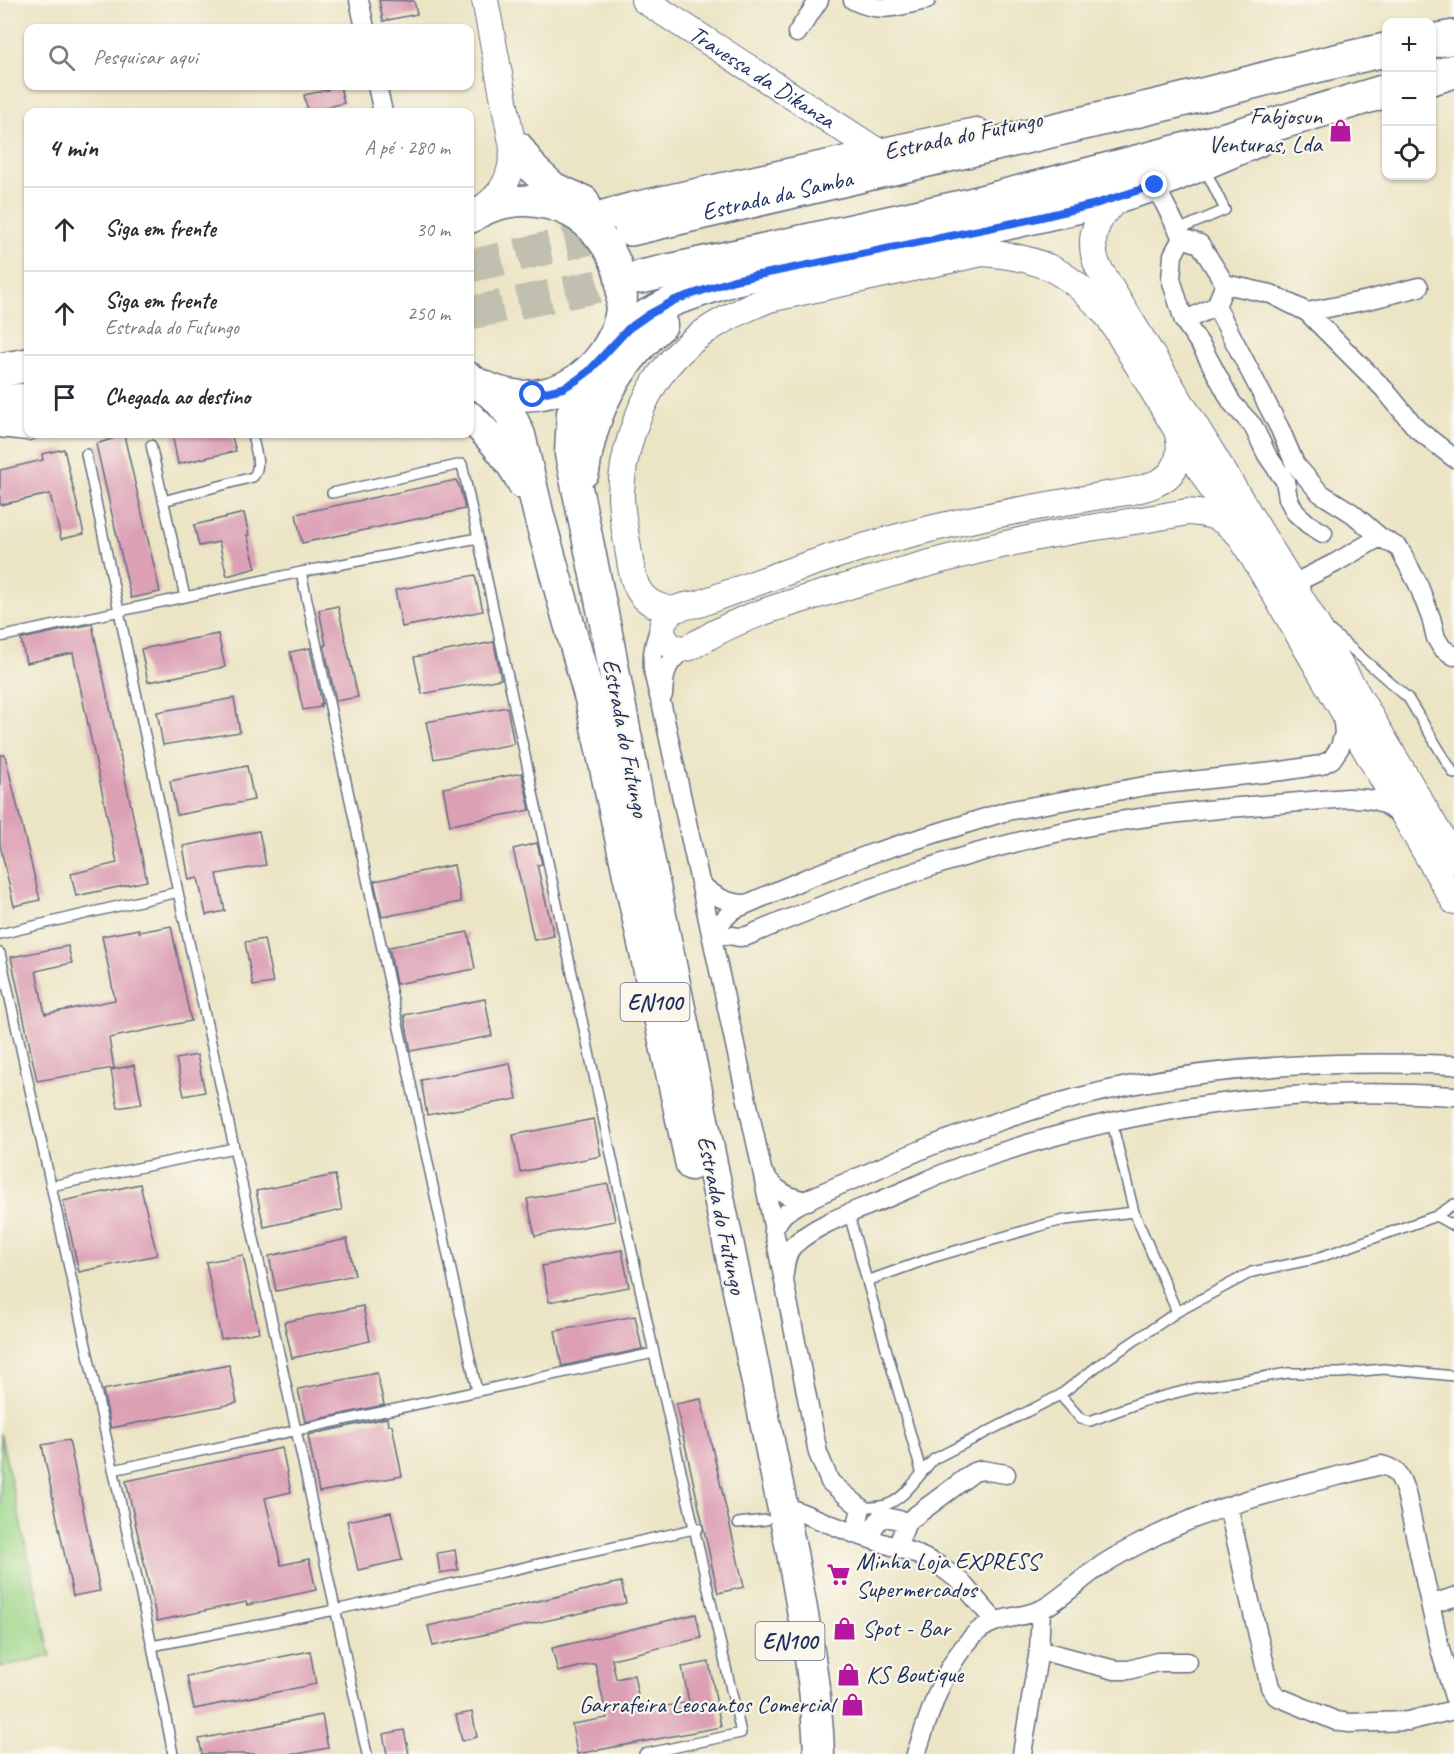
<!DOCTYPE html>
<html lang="pt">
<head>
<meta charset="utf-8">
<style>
  :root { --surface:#fff; --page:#f2f2f3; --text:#2b2b33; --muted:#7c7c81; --line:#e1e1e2 }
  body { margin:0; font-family:Caveat,sans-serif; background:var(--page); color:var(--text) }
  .controls { position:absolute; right:18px; top:18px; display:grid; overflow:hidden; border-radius:12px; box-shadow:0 2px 4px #0004 }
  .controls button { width:54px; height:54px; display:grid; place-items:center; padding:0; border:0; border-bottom:2px solid var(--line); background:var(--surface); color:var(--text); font:30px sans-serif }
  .stop { position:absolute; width:18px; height:18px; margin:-14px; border:4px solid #2563eb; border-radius:50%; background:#fff }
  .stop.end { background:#2563eb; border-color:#fff; box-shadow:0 2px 6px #0008 }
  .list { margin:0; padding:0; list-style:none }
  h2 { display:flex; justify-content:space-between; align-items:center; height:78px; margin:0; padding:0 24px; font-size:26px }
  h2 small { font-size:20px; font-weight:400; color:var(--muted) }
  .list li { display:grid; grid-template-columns:39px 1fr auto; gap:18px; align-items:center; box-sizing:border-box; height:84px; padding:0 24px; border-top:2px solid var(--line) }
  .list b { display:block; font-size:22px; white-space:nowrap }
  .list p { margin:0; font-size:20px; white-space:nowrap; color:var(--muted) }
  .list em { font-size:20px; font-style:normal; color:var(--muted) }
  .icon { flex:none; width:33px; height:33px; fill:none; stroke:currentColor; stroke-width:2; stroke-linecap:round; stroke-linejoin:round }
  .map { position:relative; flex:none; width:1454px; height:1754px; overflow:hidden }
  .search { position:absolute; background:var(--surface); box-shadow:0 2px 4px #0004; left:24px; top:24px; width:450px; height:66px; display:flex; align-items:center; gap:15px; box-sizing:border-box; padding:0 21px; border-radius:12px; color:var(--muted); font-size:22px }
  .panel { position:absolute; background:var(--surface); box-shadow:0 2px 4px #0004; left:24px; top:108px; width:450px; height:330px; border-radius:12px }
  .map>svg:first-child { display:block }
  .green { fill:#9bd588; stroke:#5b8273; stroke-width:1.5 }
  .building { fill:#dca0b5 }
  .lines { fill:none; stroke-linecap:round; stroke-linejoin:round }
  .highway-tunnel { stroke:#c1c0b0; stroke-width:33; stroke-dasharray:33 16; stroke-linecap:butt }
  .lane-casing { stroke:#646e82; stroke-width:12 }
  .street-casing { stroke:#646e82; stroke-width:21 }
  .secondary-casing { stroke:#646e82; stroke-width:28 }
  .primary-casing { stroke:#646e82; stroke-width:33 }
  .highway-casing { stroke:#646e82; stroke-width:36 }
  .lane { stroke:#fff; stroke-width:9 }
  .street { stroke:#fff; stroke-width:18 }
  .secondary { stroke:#fff; stroke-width:26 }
  .primary { stroke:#fff; stroke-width:30 }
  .highway { stroke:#fff; stroke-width:33 }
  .route { stroke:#2563eb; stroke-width:8 }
  .labels { text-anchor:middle; stroke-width:4.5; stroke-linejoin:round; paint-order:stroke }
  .shield { fill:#fbf7ec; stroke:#5e6b89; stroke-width:1.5 }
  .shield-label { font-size:22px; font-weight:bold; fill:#1b2f5e }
  .street-label { font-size:24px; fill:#1b2f5e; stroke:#fbf7ec }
  .poi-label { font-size:24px; fill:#1b2f5e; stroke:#fbf7ec; text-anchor:start }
</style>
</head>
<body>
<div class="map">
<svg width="1454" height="1754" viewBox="0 0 1454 1754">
  <rect width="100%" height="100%" fill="#fbf7ec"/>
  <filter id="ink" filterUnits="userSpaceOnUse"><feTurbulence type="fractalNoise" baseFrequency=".0167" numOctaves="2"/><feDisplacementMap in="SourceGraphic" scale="12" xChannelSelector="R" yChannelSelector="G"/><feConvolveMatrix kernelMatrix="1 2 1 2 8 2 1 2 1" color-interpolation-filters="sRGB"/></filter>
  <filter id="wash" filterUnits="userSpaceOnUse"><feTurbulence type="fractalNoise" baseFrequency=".008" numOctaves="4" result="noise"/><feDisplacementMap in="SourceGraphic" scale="24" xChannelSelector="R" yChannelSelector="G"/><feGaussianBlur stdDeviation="1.35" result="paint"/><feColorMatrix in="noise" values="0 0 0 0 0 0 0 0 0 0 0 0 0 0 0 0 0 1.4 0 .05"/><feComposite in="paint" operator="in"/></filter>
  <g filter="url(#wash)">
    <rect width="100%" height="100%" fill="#ebe4c5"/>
    <path class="green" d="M0,1433L51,1656L0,1667Z"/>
    <g id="blocks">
      <path class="building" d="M379,0L414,1L417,14L383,21Z
        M327,86H340L344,103L308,112L304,95L328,90Z
        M172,434H231L236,451L178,464Z
        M124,435L160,592L131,598L96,444Z
        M64,449L84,534L61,539L50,494L0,505V470L43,460L42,454Z
        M456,480L460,488L465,509L302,543L296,514Z
        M244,513L249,535H247L256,568L227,576L219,542L199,546L194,525Z
        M475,575L483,611L402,627L395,590Z
        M338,606L358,697L336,701L324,645H326L319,610Z
        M92,624L147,881L76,896L71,874L117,863L73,653L26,663L21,639Z
        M218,634L225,667L148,682L141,649Z
        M494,642L501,679L422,694L414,657Z
        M310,648L322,704H320L321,707L303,710L290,652Z
        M234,698L240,732L163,745L157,712Z
        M507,707L514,744L434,759L426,722Z
        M0,755H5L40,900L14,906L0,845Z
        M247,766L254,800L177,815L170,781Z
        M522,773L530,810L450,825L443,788Z
        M259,831L266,865L217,874L225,911L206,915L198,878L189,880L183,846Z
        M537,843L542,864L537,865L554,936L534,940L513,849Z
        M454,865L461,902L382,917L374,881Z
        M171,926L191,1021L109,1038L114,1068L37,1081L11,957L68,946L72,963L36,971L45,1014L115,1000L102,936L139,929V932Z
        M468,932L475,969L396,984L389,947Z
        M264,939L273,983L253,986L245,942Z
        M485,999L492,1036L411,1051L404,1015Z
        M197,1055L205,1092L184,1096L176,1059Z
        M510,1063L517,1099L427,1115L421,1080Z
        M134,1065L142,1104L118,1108L111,1070Z
        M594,1119L601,1156L520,1172L513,1135Z
        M335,1175L342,1210L264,1227L256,1191Z
        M140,1184L157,1255L79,1272L63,1201Z
        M608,1184L615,1221L535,1236L527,1199Z
        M347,1239L355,1275L276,1291L269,1256Z
        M622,1250L629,1287L549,1302L542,1266Z
        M243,1255L259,1332L221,1339L206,1262Z
        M363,1306L370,1341L292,1358L284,1322Z
        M635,1316L642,1349L562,1366L555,1331Z
        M229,1365L237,1403L111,1428L103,1390Z
        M377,1373L384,1405L305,1422L298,1389Z
        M701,1399L744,1587L718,1593L676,1404Z
        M387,1418L388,1425H392L402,1476L319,1492L308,1435Z
        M69,1440L100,1591L73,1596L42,1445Z
        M282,1448L291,1492L265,1498L281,1565L309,1559L316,1590L247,1605L246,1602L157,1621L126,1481Z
        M391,1512L402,1560L358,1570L347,1521Z
        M455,1550L458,1570L440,1573L437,1553Z
        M621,1582L626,1603L433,1646L428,1626Z
        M696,1614L701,1638L612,1659L616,1679L634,1675L641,1711L689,1702L682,1667L709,1662L721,1727L577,1754L572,1724L607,1718L595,1663L558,1672L552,1648Z
        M310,1651L316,1684L194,1709L187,1676Z
        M472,1712L477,1737L462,1741L456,1715Z
        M322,1715L328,1748L297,1754H202L199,1739Z
        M404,1730L409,1754H387L383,1734Z"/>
    </g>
  </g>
  <g filter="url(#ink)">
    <use href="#blocks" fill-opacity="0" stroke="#646e82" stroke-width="1.5"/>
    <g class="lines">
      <path class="highway-tunnel" d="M470,266L626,230
        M470,313L641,277"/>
      <defs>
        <path id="lane" d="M1178,230L1225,210L1205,169
          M151,445L185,597
          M86,454L178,892L367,1754
          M332,493L462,464L654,1353L741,1733L644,1754
          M163,501L253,477C263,466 254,447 252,434
          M301,572L477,1391
          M1330,630L1408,698L1454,774
          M0,637L301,572L478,538
          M0,934L178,892
          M0,953L152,1646L173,1754
          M1112,1123L1134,1212
          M51,1186L234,1148
          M849,1214L867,1281L931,1258L1047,1224L1065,1220L1134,1212L1177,1312
          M1436,1216L1454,1226
          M867,1281L921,1471
          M1060,1395L1081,1419L1090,1421L1144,1401L1195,1388L1288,1373H1340L1384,1369L1454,1376
          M113,1470L654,1353
          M861,1508C869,1507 877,1507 885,1505C905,1500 919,1474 934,1459L1060,1395L1100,1364L1177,1312L1252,1272L1315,1259L1436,1216L1454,1204
          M738,1523L766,1520
          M152,1646L335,1610L698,1528"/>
        <path id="street" d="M359,0L365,28
          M853,0C880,14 899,6 926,0
          M797,33L819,0
          M377,86L383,112
          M1155,185L1182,238L1200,244L1225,284L1271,294L1307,312L1384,389L1417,429L1454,458
          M1182,238L1173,255L1171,279L1184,321L1202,347L1232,403L1253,426L1267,455L1285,481L1288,498L1295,512L1308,524L1323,533
          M1225,284L1216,306L1280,429L1295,464L1320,493L1352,513L1380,537L1335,563L1293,584
          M1307,312L1368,300L1419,287
          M1184,321L1216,306
          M1380,537L1399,548L1418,584L1431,618L1436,638L1442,648L1454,656
          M661,626C647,656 653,676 662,706L762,1170L818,1453L830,1482L861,1508L855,1534
          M663,695C664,671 667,660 688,648
          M700,883C713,896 726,903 744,904
          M711,932L739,937L747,936C861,888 980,845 1102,824C1183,810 1265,805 1347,798C1371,798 1382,799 1401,816
          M711,932L733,910L807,878L873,853L1007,811L1145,786L1282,771L1321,765L1332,759L1340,747L1344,733L1342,714
          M763,1173C775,1190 787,1198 808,1201
          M773,1229C777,1224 780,1218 784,1214C798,1201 846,1183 866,1174C947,1136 1049,1101 1137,1084C1242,1064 1348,1061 1454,1065
          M784,1274C785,1264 786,1252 794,1245C817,1223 859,1210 887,1198C914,1187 940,1174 967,1164C1122,1108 1289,1085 1454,1096
          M782,1505L855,1534L914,1553L940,1566L961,1582L994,1620
          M1228,1506L1270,1687L1276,1696L1336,1721L1349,1723L1408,1721L1454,1710
          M867,1537L881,1517H886L907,1522
          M897,1547L907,1522L974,1472L982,1470L1006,1474
          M1432,1604L1454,1597
          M1039,1650L1115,1670H1129L1157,1662H1188
          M916,1754C930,1713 942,1668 973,1636C993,1615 1016,1620 1040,1610C1057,1603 1082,1578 1099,1567C1116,1555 1136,1546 1155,1536C1226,1500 1304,1485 1381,1465C1399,1469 1400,1477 1406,1493L1440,1649L1454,1697
          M1022,1754L1039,1650L1041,1610"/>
        <g id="secondary">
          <path id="s1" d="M644,0L880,153"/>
          <path d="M1125,195C1098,212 1085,236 1098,267L1305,605L1454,859"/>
          <path d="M478,212C503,194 512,179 513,148L485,0"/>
          <path d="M1178,434C1183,454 1177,474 1157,483C1139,492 1114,493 1095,497C1051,504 1008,512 965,521C874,540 786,571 699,604C691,605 680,606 673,611C653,623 663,653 687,648C692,647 698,642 703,640C743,615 791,603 835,590C902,570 969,551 1038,537C1087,527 1137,522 1187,512C1207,513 1221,516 1235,531"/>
          <path d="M674,610C635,605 633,581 628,548C625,530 621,512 621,494C622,456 636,413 656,381C684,338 723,318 769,299L982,253C1042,257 1071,272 1110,319L1262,572L1454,901"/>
        </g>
        <path id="primary" d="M518,147L534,170L554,188L584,201
          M470,218C492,202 522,197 548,204C569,209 588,221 601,238C664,318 573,431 482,385
          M584,221L632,208L976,133
          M470,378L497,398L510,414L520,435L539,516L590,699L691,1165
          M470,417C491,437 510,458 523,484
          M0,422L28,425
          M584,472C593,409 615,368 662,325
          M819,1754C817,1686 804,1620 792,1553L649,857L607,633L570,454L572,413L586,383L600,360L612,347L628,329L648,314L675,300L734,280L795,267L979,231L1092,205L1145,189L1259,141"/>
        <g id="highway">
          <path d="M1432,41L1454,37"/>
          <path d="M1432,78L1454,71"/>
          <path id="s2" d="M631,229C803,189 976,149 1148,108C1228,90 1306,66 1386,50"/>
          <path d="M641,277L970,205L1222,140L1386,91"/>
          <path d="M0,370L28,365"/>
          <path d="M0,402L28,400"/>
        </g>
      </defs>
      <use href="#lane" class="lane-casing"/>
      <use href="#street" class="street-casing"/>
      <use href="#secondary" class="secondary-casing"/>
      <use href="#primary" class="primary-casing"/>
      <use href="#highway" class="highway-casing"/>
      <use href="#lane" class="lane"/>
      <use href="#street" class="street"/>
      <use href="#secondary" class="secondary"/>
      <use href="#primary" class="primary"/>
      <use href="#highway" class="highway"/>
    </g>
  </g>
  <g class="lines" filter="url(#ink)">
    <path class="route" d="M533,395L563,388L577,380L589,371L628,329L648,315L675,300L734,280L1033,219L1092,205L1155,185"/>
  </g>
  <defs>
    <symbol id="shop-bare" viewBox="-9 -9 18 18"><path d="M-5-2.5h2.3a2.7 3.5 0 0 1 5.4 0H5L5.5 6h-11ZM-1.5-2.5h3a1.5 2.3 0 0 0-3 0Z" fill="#b5179e" stroke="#fbf7ec" stroke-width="2.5" paint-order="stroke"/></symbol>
    <symbol id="supermarket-bare" viewBox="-9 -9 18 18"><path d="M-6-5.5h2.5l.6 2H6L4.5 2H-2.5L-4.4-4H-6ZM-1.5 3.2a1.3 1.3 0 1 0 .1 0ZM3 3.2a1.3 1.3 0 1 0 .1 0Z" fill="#b5179e" stroke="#fbf7ec" stroke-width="2.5" paint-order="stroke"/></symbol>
  </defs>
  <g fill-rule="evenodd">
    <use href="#shop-bare" x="1324" y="114" width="33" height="33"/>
    <use href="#supermarket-bare" x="822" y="1558" width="33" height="33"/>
    <use href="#shop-bare" x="828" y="1612" width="33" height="33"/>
    <use href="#shop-bare" x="832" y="1658" width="33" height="33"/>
    <use href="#shop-bare" x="836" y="1688" width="33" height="33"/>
  </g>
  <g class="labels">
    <g class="shield">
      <rect x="620.5" y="983" width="69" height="38" rx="4.5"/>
      <rect x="755.5" y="1622" width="69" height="38" rx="4.5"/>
    </g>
    <g class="shield-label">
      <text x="655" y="1010">EN100</text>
      <text x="790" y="1649">EN100</text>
    </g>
    <g class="street-label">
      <text dy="8" stroke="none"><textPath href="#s1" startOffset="141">Travessa da Dikanza</textPath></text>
      <text transform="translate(963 135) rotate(-12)" y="8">Estrada do Futungo</text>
      <text dy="8" stroke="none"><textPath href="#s2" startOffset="150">Estrada da Samba</textPath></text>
      <text transform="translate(626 738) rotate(79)" y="8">Estrada do Futungo</text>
      <text transform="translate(722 1215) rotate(78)" y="8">Estrada do Futungo</text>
    </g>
    <g class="poi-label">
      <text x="1322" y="124" text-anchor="end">Fabjosun<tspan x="1322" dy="28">Venturas, Lda</tspan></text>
      <text x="856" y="1569">Minha Loja EXPRESS<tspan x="856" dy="28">Supermercados</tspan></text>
      <text x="862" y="1636">Spot - Bar</text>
      <text x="866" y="1682">KS Boutique</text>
      <text x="834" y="1712" text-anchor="end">Garrafeira Leosantos Comercial</text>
    </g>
  </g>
</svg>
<div class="controls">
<button>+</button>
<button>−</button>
<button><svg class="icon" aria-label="locate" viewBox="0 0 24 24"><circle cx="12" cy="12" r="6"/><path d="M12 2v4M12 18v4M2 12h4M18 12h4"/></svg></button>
</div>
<div class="stop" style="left:533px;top:395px"></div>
<div class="stop end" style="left:1155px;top:185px"></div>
<div class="search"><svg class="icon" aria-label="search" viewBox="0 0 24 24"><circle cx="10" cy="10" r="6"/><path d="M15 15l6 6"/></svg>Pesquisar aqui</div>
<section class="panel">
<h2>4 min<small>A pé · 280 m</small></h2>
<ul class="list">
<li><svg class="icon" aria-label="ahead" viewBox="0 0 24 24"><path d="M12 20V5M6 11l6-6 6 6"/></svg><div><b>Siga em frente</b></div><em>30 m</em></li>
<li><svg class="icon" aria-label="ahead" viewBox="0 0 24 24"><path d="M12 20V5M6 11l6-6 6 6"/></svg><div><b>Siga em frente</b><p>Estrada do Futungo</p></div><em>250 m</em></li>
<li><svg class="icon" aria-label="arrive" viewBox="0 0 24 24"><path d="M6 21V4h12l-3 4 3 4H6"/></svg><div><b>Chegada ao destino</b></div></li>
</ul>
</section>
</div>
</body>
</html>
